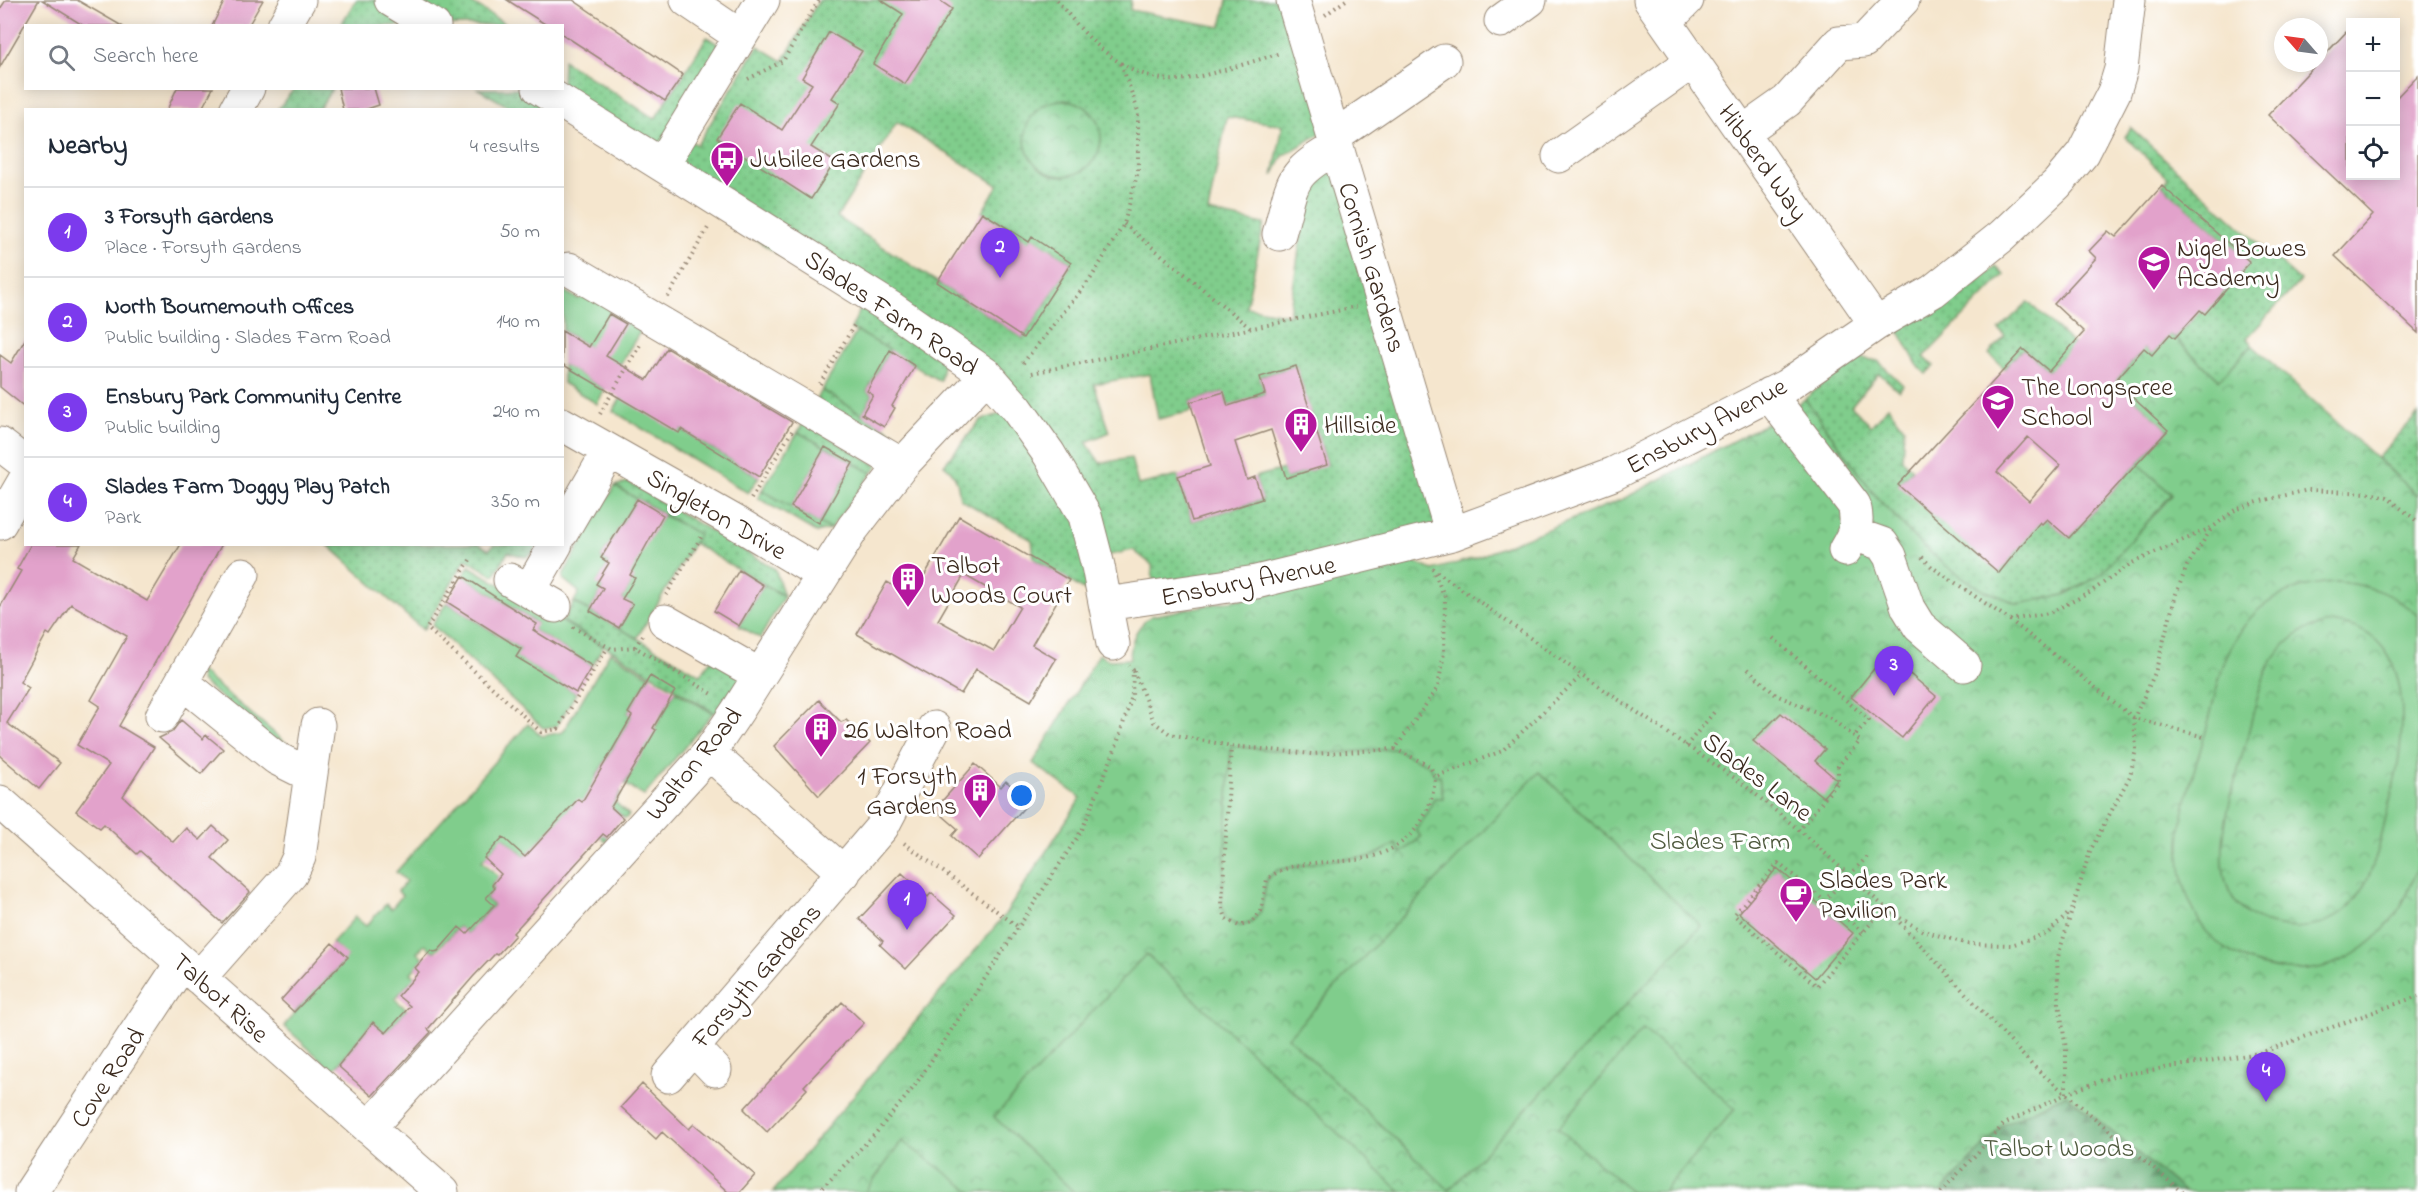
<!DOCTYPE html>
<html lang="en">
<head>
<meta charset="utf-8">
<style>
  :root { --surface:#fff; --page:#f6f6f7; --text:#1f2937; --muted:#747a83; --line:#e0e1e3; --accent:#7c3aed }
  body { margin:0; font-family:"Indie Flower",sans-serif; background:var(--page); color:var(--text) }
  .controls { position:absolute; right:18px; top:18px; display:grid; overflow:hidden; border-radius:0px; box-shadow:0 3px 15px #0003 }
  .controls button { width:54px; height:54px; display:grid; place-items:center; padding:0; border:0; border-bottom:2px solid var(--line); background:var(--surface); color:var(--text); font:30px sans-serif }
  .compass { position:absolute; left:2274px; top:18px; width:54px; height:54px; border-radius:50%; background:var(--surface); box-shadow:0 3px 15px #0003; rotate:298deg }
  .you { position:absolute; left:1022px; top:796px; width:21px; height:21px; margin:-15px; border:4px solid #fff; border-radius:50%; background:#1a73e8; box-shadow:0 0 0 9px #1a73e833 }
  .badge { display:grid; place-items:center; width:39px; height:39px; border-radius:50%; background:var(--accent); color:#fff; font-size:20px; font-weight:700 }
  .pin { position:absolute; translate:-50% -50px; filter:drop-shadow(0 2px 3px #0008) }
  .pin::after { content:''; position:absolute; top:32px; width:21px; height:18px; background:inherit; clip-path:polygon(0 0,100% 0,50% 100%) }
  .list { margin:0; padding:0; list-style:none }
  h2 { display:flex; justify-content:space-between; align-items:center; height:78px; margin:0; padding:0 24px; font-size:26px }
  h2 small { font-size:20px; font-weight:400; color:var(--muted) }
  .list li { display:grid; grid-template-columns:39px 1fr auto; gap:18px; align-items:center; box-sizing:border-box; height:90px; padding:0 24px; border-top:2px solid var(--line) }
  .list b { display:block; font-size:22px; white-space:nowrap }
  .list p { margin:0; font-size:20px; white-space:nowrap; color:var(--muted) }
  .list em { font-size:20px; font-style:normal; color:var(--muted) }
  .icon { flex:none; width:33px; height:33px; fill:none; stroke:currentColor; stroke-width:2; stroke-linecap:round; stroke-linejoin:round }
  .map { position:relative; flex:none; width:2418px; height:1192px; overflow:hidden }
  .search { position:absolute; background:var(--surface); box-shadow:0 3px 15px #0003; left:24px; top:24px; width:540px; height:66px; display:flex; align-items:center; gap:15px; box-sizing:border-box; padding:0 21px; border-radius:0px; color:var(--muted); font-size:22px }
  .panel { position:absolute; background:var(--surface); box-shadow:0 3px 15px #0003; left:24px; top:108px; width:540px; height:438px; border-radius:0px }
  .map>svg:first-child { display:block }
  .grass { fill:url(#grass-dots); stroke:#5e7c55; stroke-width:1.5; fill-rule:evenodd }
  .forest { fill:url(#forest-firs); stroke:#526d4b; stroke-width:1.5 }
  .park { fill:url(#park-crowns); stroke:#5e7c55; stroke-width:1.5 }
  .garden { fill:#80cd8c; stroke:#5e7c55; stroke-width:1.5; fill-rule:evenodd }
  .building { fill:#e2a2cb; fill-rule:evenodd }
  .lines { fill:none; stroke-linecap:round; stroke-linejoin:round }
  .minor-casing { stroke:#988876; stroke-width:35 }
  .path { stroke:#988876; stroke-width:4; stroke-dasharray:1.5 4.5; stroke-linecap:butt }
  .minor { stroke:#fff; stroke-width:33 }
  .labels { text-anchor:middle; stroke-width:6; stroke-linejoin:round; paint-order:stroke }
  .poi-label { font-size:26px; fill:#3b2a1e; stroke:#fff; text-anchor:start }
  .street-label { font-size:26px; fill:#3b2a1e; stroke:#fff }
  .park-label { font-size:26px; fill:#505b3f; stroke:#fff }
</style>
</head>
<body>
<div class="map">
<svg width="2418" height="1192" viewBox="0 0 2418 1192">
  <defs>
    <pattern id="grass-dots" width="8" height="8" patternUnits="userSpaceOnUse" patternTransform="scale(1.5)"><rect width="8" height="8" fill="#80cd8c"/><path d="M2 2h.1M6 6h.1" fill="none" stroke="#6aa772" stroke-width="1.8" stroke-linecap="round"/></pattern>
    <pattern id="forest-firs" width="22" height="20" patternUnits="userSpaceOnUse" patternTransform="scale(1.5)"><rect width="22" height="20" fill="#68b078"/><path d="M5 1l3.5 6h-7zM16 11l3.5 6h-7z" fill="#578f62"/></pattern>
    <pattern id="park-crowns" width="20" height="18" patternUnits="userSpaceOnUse" patternTransform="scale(1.5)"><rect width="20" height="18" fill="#80cd8c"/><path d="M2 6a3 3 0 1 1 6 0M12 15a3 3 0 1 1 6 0" fill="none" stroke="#6aa772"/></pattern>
  </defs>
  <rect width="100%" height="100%" fill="#fff"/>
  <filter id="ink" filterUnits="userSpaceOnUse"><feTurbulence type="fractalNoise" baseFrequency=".0167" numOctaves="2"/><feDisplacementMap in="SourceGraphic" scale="12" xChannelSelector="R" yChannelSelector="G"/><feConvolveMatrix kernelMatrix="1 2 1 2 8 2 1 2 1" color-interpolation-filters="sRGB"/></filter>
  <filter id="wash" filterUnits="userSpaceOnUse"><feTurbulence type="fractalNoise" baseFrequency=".008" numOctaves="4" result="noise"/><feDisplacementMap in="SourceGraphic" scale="24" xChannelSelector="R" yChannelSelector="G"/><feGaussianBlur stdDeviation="1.35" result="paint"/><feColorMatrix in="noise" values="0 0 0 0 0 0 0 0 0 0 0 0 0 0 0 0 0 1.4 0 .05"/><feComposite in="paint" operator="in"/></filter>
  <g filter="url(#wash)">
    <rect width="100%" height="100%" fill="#f5e6ce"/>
    <path class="grass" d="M356,0H467L507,25L340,26Z
      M819,0H1131L1130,10L1221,27L1227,0H1293L1331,127L1283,156L1273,176L1283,125L1227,117L1208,212L1264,224L1246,307L1289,315L1311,171L1339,154L1452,534L1154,598L1152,565L1133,550L1096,558L1106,604L1034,559L1032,540L960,499C958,483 957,475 944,465L981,420L1017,409L555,109H513L478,89L562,88L563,60L655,119L707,37L730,52L680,135L697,145L758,46L783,61ZM897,122L998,185L982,212L1008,229V274L1032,237L1071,263L1023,338L837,217ZM1296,366L1327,464L1287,478L1284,469L1255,477L1262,500L1192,521L1178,476L1138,485L1131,458L1100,463L1086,442L1110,432L1094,384L1150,374L1158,419L1193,411L1190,402L1223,392L1228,406L1265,394L1260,377Z
      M294,89V88L332,89L319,109H278Z
      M2131,128L2300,281L2247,338L2252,345L2219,380L2175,338L2192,319L2174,302L2250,262L2162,186L2168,179L2125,137Z
      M1996,267L2004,275L1924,357L1934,366L1926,374L1918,366L1897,328L1958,298Z
      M864,301L945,355L940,381L851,329Z
      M2028,302L2088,358L2064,384L2023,349L2005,369L1989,354L2005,336L1999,330Z
      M1856,357L1878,361L1903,385L1899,391L1879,373L1851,406L1871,426L1888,406L1904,428L1902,459L1912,469L1899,485L1999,572L2022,545L2032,516L2047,519L2069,538L2138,463L2172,494L2098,578L2064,595L2018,604L1979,588L1944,565L1918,542L1878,499L1805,399Z
      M822,390L896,434L889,447L815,403Z
      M2418,414V496L2377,458Z
      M803,422L878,466L872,473L798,432Z
      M628,482L775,569L784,596L693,543L698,534L615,486Z
      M762,490L830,529L817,533L758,498Z
      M479,544L489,550L493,545H538L532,554L525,557L508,552L494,576L466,559L423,630L328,545Z
      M574,602L701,675L711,659L760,675L730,722L563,621Z
      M199,670L303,757V765L201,681Z"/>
    <path class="forest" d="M2066,1094L2185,1192H1941L2004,1124Z"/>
    <path class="park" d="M1025 138a38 38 0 1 1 76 0a38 38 0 1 1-76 0Z
      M2170,334L2219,380L2252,345L2418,496V1192H2185L2066,1094L2004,1124L1941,1192H773L1004,916L1081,798L1033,763L1099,654L1109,660L1130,659C1131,640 1135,628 1151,616L1319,584L1414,562L1433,570L1475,558L1623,499L1784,414L1805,399L1878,499L1918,542L1945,565L1979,588L2018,604L2064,595L2098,577L2172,495L2138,463L2168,430L2115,381L2144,348L2152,355Z"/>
    <path class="garden" d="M562,290L578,299L591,296L609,306L610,313L627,324L634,322L643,327L619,366L563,331Z
      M857,331L890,350L867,391L873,395L862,414L822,390Z
      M563,364L605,389L597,404L563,383Z
      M621,398L681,429L759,477L748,493L613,411Z
      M798,432L825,447L791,507L762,490Z
      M853,463L872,473L830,529L819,523Z
      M615,486L637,499L601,558L609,563L597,583L603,588L590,611L574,602L579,592L563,579L564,573Z
      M663,515L699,534L637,638L619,628L632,605L622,599L634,579L628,574Z
      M469,566L603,646L592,666L533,630L536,623L463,576Z
      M2338,582C2370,585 2394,594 2418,616C2418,671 2418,727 2418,783C2418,808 2418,835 2418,860C2407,921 2353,975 2288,970C2252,967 2214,950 2197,917C2185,895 2179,868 2180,843C2181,804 2197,764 2207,727C2214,703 2218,676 2228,653C2235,639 2246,621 2258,610C2281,591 2309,583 2338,582ZM2336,623C2418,634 2407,734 2390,801C2380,839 2375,887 2342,912C2320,929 2296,931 2270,924C2193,904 2230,803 2243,752C2251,725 2256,696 2267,669C2283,642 2303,624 2336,623Z
      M763,585L784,596L760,638L739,626Z
      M447,602L521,649L517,657L576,693L557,726L543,728L432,625Z
      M610,652L650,676L628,713L632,716L596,777L621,792L615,802L629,815L625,819L598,795L581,813L608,838L606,842L573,812L546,834L525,857L503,837L482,861L499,877L492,885L495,888L486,898L493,905L467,934L459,927L434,952L425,945L417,952L424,958L411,973L421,982H410L395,999L407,1010L386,1033L373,1022L333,1071L284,1026L303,1003L289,991L326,977L328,979L347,957L332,943L355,917L366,926L386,904L391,909L402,896L398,891L406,881L396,872L528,724L542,736L563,732Z
      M675,691L713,713L644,796L625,784Z
      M1231,746L1312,754L1395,749L1430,766L1435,776L1440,775L1443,798H1434L1428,813L1416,830L1421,837L1401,853L1396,844L1371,857L1329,860L1278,870L1267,879L1261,911L1251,923L1239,926L1226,919L1222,904Z
      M1539,772L1701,926L1449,1190L1288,1037Z
      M1146,954L1401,1192H1074L994,1117Z
      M1643,1029L1735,1109L1663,1192H1632L1558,1128Z
      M902,1141L972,1192H865Z"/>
    <g id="blocks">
      <path class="building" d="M6,0H39L0,67V9Z
        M42,0H77L122,26H84Z
        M225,0H263L248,26H212Z
        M507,0H573L683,75L665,101L562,34V26H548Z
        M881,0H939L952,9L905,84L873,64L903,14Z
        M2350,28V176H2396V98L2418,75V333L2335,256L2373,215L2268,115Z
        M829,32L862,51L832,98L840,103L811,147L835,162L811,199L717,138L740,103L782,130L812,84L802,78Z
        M177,88H213L201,110H167Z
        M338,88H374L379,105L364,110H343Z
        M2162,186L2250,262L2205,314L2200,310L2175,338L2170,334L2152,355L2144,348L2115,381L2168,430L2069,538L2047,519L2042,524L2040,522L1999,573L1898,485L2023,349L2049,371L2084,332L2054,304L2096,258L2089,251L2108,231L2116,237ZM2028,437L2060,465L2029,501L1997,472Z
        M982,212L1029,242L1032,237L1071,263L1023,338L937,282Z
        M609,314L626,324L606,356L647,380L667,348L792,422L759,477L681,429L679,433L562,364V331L589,347Z
        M26,338V408L0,387V355L11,363Z
        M890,350L915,366L892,406L895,408L884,427L862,414L873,395L867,391Z
        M1296,366L1327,465L1286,478L1271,430L1235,442L1247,480L1255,477L1262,499L1192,521L1178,476L1210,466L1190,402L1224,392L1228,406L1265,394L1260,377Z
        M825,447L853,463L819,523L791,507Z
        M637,499L663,515L630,575L635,578L622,599L633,604L619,628L590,611L603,588L596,584L609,563L601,558Z
        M959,516L1069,580L1032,645L1056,659L1031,701L976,669L961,694L857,634L887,582L912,597ZM964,575L1020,607L994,651L938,620Z
        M31,544H81L73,558L147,601L181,544H222L119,726L154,747L123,796L173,842L186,828L200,840L213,826L228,840L212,858L250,892L222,923L140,851L137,854L104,824L100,828L76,811L109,765L77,745L100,706L91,700L127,636L71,604L50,635L47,633L20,682L29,688L7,723L60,763L39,789L0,756V607L21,571L17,569Z
        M739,570L763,585L739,626L714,611Z
        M463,576L537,624L533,630L592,666L576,693L516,657L521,649L447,602Z
        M1886,654L1936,696L1902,738L1851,697Z
        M650,676L675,691L653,728L656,730L611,807L623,818L607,837L603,834L513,933L515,935L497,955L495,954L473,977L428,1029L431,1032L372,1096L338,1066L373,1022L386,1033L410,1006L398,996L419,972L415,968L431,950L434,952L438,951L459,927L467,934L494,905L486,898L495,888L492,885L501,874L484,858L503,837L525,857L578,799L582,802L632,716L628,713Z
        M819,700L841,722L846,720L870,743L819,796L774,746Z
        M1781,713L1825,749L1815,761L1837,780L1823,797L1753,741Z
        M181,720L203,739L206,735L223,749L201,774L159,738L172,732Z
        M975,764L1001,787L1006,781L1029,802L978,859L952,836L958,829L935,809Z
        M1777,868L1853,933L1815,978L1739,913Z
        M902,873L928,897L931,893L956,915L906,969L880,945L883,941L859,919Z
        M332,943L348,957L294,1012L281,1000Z
        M842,1002L864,1023L804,1086L807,1089L767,1132L744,1109Z
        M642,1084L689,1129L694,1124L755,1175L740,1192H728L662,1132L656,1139L621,1107Z"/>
    </g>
  </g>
  <g filter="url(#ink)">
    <use href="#blocks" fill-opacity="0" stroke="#988876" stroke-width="1.5"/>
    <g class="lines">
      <defs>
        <path id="minor" d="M391,0L434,26
          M687,0L740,36
          M1293,0L1452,534
          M1650,0L1876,324
          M1501,21L1530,0
          M1666,21L1687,0
          M284,26L299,0
          M539,88L891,308L987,375L1017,409L1049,454L1085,516L1098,566L1113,644
          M236,110L248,88
          M1743,132L1787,101L1839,43L1864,41L1903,0
          M1334,137L1444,61
          M1559,156L1693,61
          M663,163L763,0
          M1279,234C1294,181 1287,175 1337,147
          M569,269L902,465
          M1769,394L1854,505C1859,524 1855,533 1845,550
          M562,424L737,523L823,575
          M0,444L26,464
          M0,523L26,478
          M562,532L609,451
          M1854,534L1882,544L1890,556L1908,608L1919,626L1964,665
          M510,580L555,606
          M529,591L556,544
          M1106,604L1256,582L1452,534L1613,474L1786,386L1876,324L1933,291L2002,236L2057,184L2083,153L2114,92L2121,69L2129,0
          M665,621L760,675
          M182,682L276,758L310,775
          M162,716L243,574
          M709,753L844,873
          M0,802L442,1192
          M199,978L291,874L299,857L318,725
          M693,1047L715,1070
          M668,1076L882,827L934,728
          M369,1128L709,753L738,710L853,528L902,465L987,375
          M31,1192L182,963"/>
      </defs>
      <use href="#minor" class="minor-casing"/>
      <path class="path" d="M1057,0C1086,38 1120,75 1170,80C1193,82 1256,60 1281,53
        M1325,15L1346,0
        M748,79L783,61L819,0
        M1124,224L1250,328
        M668,297L709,226
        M1023,363L1091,278L1124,224L1138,171V111L1121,63
        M1032,373L1356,307
        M820,384L856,322
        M600,414L641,343
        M751,499L792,431
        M1922,557L1932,567L2010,620L2049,613L2089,593L2132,563L2213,527L2235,510L2261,501L2308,490L2369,493L2387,497L2418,522
        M470,560L427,628L541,732L558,729L608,647
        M1432,568L1582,675L1742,783L1799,830L1891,913L2032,1065L2182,1192
        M666,595L703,534
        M2010,620L2134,718L2204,737
        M573,627L612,649L635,647L714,695
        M1773,638L1869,720L1855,735
        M635,647L643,635
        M1748,669L1776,695L1830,718L1860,741L1838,766V782L1799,830
        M1134,671L1154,722L1170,734L1231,746L1312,754L1395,749L1438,687L1444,653L1445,597L1433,571
        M1231,746L1222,904L1226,919L1239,926L1251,923L1261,911L1267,879C1297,856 1336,866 1370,857C1410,847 1433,815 1435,777
        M1686,746L1715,711
        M1395,749L1430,766L1435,777L1440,775L1502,751L1582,675
        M904,843L1017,926
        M1820,905L1867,857
        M1895,915L1923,931L1968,944L2011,945L2048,933L2069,913
        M1863,932L1778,863L1734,915L1817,986L1885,907
        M2066,1093V1049L2059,1003L2057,960L2090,851L2130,776L2136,749L2134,718L2155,673L2176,594L2187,566L2212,528
        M818,1192L875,1134L914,1087L1082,830L1116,747L1132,696L1133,670L1129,666
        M1941,1192L2004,1124L2066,1094L2113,1076L2260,1053L2418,996"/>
      <use href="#minor" class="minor"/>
    </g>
  </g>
  <defs>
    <symbol id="bus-pin" viewBox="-11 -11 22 30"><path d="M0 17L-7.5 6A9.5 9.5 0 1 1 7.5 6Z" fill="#b5179e" stroke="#fff"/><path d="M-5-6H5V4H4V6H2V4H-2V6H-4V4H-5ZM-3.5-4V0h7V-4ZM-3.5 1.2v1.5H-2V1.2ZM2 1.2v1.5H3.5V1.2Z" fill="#fff"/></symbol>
    <symbol id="school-pin" viewBox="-11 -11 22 30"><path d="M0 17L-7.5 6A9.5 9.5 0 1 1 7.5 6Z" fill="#b5179e" stroke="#fff"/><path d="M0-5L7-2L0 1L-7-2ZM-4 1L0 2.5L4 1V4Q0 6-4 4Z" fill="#fff"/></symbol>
    <symbol id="building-pin" viewBox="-11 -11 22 30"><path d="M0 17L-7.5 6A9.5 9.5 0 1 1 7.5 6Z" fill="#b5179e" stroke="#fff"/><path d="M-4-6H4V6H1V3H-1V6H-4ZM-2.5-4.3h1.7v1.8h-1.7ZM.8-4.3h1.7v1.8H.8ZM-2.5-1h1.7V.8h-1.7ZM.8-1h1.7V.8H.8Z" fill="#fff"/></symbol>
    <symbol id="cafe-pin" viewBox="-11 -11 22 30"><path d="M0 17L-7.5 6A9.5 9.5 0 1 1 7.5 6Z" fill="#b5179e" stroke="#fff"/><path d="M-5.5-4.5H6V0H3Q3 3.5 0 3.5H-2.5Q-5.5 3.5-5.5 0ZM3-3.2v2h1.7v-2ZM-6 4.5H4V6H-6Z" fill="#fff"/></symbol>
  </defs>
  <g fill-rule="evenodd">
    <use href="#bus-pin" x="708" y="139" width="38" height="52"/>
    <use href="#school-pin" x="2135" y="243" width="38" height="52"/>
    <use href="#school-pin" x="1979" y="382" width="38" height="52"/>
    <use href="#building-pin" x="1282" y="405" width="38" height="52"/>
    <use href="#building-pin" x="889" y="560" width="38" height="52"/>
    <use href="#building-pin" x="802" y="710" width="38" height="52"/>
    <use href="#building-pin" x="961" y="771" width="38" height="52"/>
    <use href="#cafe-pin" x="1777" y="875" width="38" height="52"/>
  </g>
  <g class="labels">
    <g class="poi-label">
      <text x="750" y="167">Jubilee Gardens</text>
      <text x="2177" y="256">Nigel Bowes<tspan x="2177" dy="30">Academy</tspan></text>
      <text x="2021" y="395">The Longspree<tspan x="2021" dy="30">School</tspan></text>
      <text x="1324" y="433">Hillside</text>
      <text x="931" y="573">Talbot<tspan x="931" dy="30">Woods Court</tspan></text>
      <text x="844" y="738">26 Walton Road</text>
      <text x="957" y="784" text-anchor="end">1 Forsyth<tspan x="957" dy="30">Gardens</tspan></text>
      <text x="1819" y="888">Slades Park<tspan x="1819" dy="30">Pavilion</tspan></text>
    </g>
    <g class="street-label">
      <text transform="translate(1764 162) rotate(55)" y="9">Hibberd Way</text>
      <text transform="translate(1373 267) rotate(73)" y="9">Cornish Gardens</text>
      <text transform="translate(892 312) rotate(34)" y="9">Slades Farm Road</text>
      <text transform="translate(1706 425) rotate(-28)" y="9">Ensbury Avenue</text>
      <text transform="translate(717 513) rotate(30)" y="9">Singleton Drive</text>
      <text transform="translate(1248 580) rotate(-11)" y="9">Ensbury Avenue</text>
      <text transform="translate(693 763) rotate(-51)" y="9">Walton Road</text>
      <text transform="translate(1758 776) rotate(37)" y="9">Slades Lane</text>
      <text transform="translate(756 975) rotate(-49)" y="9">Forsyth Gardens</text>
      <text transform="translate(221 997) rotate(42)" y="9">Talbot Rise</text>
      <text transform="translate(107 1077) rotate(-57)" y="9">Cove Road</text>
    </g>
    <g class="park-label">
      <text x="1720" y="849">Slades Farm</text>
      <text x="2059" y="1156">Talbot Woods</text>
    </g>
  </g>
</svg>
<div class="controls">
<button>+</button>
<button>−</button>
<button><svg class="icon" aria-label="locate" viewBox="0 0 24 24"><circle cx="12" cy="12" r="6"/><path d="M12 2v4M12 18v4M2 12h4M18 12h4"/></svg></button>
</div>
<svg class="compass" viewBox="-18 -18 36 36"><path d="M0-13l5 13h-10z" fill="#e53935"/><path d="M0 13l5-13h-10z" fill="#747a83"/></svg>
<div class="you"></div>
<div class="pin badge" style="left:907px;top:930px">1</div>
<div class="pin badge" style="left:1000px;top:278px">2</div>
<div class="pin badge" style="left:1894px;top:696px">3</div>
<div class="pin badge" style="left:2266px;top:1102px">4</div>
<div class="search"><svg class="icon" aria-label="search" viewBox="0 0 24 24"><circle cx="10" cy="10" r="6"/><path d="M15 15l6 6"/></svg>Search here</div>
<section class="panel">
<h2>Nearby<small>4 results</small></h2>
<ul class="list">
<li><span class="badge">1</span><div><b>3 Forsyth Gardens</b><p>Place · Forsyth Gardens</p></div><em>50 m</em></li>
<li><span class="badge">2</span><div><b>North Bournemouth Offices</b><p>Public building · Slades Farm Road</p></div><em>140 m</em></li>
<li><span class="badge">3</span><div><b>Ensbury Park Community Centre</b><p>Public building</p></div><em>240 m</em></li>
<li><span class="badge">4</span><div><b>Slades Farm Doggy Play Patch</b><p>Park</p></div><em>350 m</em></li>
</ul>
</section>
</div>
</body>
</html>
